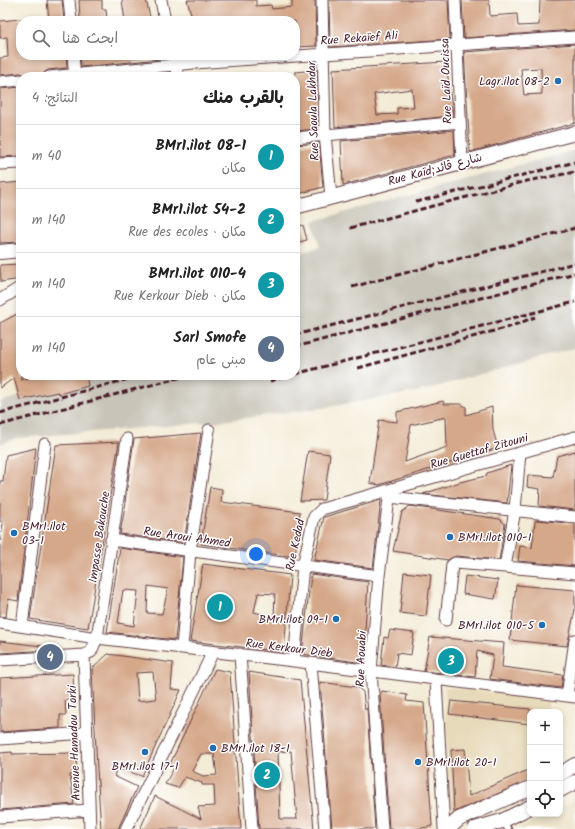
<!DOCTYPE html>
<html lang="ar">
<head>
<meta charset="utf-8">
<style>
  :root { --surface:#fff; --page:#f6f6f6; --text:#222; --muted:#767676; --line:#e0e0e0; --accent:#1f6fb2 }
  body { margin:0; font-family:Kalam,"Playpen Sans Arabic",sans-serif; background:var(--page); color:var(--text); direction:rtl }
  .controls { position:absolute; right:12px; bottom:12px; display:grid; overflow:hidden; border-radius:8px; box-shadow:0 2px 6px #0003 }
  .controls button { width:36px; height:36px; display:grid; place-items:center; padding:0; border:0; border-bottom:1px solid var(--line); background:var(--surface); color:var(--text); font:20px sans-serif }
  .you { position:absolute; left:256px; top:554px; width:14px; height:14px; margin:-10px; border:3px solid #fff; border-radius:50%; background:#1a73e8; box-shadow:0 0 0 6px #1a73e833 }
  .badge { display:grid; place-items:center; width:26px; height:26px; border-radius:50%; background:var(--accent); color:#fff; font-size:13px; font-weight:700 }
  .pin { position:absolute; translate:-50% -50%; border:2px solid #fff; box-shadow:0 1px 4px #0006 }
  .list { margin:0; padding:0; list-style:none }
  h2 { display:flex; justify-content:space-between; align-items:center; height:52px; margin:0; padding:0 16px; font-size:17px }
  h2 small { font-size:13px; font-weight:400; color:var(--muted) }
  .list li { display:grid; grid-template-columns:26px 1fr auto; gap:12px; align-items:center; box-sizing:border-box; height:64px; padding:0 16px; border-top:1px solid var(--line) }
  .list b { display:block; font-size:15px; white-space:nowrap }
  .list p { margin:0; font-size:13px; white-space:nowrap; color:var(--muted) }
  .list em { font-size:13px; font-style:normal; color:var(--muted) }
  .icon { flex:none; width:22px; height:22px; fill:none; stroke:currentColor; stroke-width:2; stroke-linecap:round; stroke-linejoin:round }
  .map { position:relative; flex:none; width:575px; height:829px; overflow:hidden; direction:ltr }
  .search { position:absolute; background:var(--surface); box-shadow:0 2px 6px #0003; left:16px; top:16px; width:284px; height:44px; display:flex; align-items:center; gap:10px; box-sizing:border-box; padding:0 14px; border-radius:16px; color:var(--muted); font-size:15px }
  .panel { position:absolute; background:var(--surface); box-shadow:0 2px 6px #0003; left:16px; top:72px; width:284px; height:308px; border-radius:16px; direction:rtl }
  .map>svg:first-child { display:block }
  .built { fill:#e7daba }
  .industrial { fill:#c8c4b8 }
  .building { fill:#d5a88a; fill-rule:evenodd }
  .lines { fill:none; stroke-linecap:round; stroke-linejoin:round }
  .service-casing { stroke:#633e44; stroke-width:8 }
  .minor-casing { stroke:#633e44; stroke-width:13 }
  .tertiary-casing { stroke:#633e44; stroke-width:16 }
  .service { stroke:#fff; stroke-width:5.5 }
  .minor { stroke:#fff; stroke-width:11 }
  .tertiary { stroke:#fff; stroke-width:14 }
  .rail { stroke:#4a1f2b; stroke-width:3; stroke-dasharray:6 3; stroke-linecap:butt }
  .poi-dot { fill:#1f6fb2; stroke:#fff; stroke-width:1.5 }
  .labels { text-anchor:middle; stroke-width:3; stroke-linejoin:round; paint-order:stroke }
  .street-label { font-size:12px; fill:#4a1f2b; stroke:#fff }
  .poi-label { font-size:12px; fill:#4a1f2b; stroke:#fff; text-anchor:start }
</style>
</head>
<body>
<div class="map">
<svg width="575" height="829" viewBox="0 0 575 829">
  <rect width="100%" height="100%" fill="#fff"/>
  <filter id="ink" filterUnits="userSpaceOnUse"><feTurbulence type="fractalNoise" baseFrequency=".025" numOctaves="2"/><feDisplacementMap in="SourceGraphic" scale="8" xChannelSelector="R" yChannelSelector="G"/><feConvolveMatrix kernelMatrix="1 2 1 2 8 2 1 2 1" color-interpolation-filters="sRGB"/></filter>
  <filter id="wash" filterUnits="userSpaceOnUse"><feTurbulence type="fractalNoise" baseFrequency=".012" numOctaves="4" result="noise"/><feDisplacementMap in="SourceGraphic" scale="16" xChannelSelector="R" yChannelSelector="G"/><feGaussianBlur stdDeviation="0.9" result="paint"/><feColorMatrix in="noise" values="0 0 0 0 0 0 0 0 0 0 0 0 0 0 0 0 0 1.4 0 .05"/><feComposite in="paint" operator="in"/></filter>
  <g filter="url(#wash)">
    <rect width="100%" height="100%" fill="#f3ebd5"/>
    <path class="built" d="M445,687L548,699V712H530V776L449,812Z
      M575,799V829H518L550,814H560V808Z"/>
    <path class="industrial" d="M575,150V348L421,391L322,408L214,422L17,438L0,444V402L97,375H295V254L320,247L313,221Z"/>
    <g id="blocks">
      <path class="building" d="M47,0H62L64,21H49Z
        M79,0H102V9H106L107,21H80Z
        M122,0H146L151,21H125Z
        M187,0H256V6L271,5L272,9L292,7V0H315L316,46L295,47V21H193Z
        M329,0H448L450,39L330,47Z
        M462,0H489L490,16L517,14L518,26L539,25L540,0H575V30L464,38Z
        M21,19V36H18L19,53L21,55H66L67,68L48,70L45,72L42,76L35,77H27L21,73L0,75V58L8,57L7,37L0,38V21Z
        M575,44V123L470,152L464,52ZM541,68L542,94L524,95L521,69Z
        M80,55H159L160,59L81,67Z
        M446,62L453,116L335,127L333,69ZM412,89L414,107L397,108V114L377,115L374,94Z
        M317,70L318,129L295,131V72Z
        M21,87V156L0,157V89Z
        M454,130L455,155L343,185L341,141Z
        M319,143L323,187L295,195V145Z
        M21,182V242L0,243V184Z
        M303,225L307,240L295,243V228Z
        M21,264V279L1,282L0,265Z
        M21,312V380L40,375H86L88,386L59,394L58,392L20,400L14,378L0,388V323Z
        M443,401L444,404H461L466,407V415L492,407L493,430L498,448L379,485L370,483L379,420L397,422V412ZM446,417L447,447L405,462L411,425Z
        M201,433L184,543L120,534L126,502H125L134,439Z
        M119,442L88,628L30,619L56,445Z
        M36,448L18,601L8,599L6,617L0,616V544L3,523L0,521V481H3L6,455Z
        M308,451L330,454L324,500L300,501Z
        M575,451V510L539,506L540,489L527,487L528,475L553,477L557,456Z
        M511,465L507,503L423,494L460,482L486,476L487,473Z
        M210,487L222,489L221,502L300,512L295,557L201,544Z
        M381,500L373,568L314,560L324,517Z
        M410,506L500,519L505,524L499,560L456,556L448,560L393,551L402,512Z
        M539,520L575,524V566L518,561L520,546L532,548L535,521Z
        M120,548L183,557L175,640L107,632ZM148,586L168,589L162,614L147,613ZM123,590L138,591L134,626L118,623Z
        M203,564L290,575L284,652L190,641ZM258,593L275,594L274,617L254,612Z
        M404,572L431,575L426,616L400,613Z
        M311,574L368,582L363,663L302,654Z
        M465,576L498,580L495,599L463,594Z
        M516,585L575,590V610L567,646L510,640Z
        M390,630L414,633L411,655L397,653L395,667L381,665L384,637L388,638Z
        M430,637L504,643L502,667L563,675L561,688L490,679L493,655L477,651L475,677L424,671Z
        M0,641L50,647V650L0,653Z
        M108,654L173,663L171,689L181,690L142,776L117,768L114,776L137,787L118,829H101L97,769L92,669ZM153,672L156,699L138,701L136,673Z
        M215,669L230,672L241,829H140L155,796L201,819L198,807L215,806L214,785H202V783L185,777L178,788L165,784L175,766L170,764ZM201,754H214L217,775L203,776L192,771Z
        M249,672L300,680L314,829H259ZM291,751L297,819H280L278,752Z
        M73,674L74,697L65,700L66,715H60V728L0,732V678Z
        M320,682L357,687L363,692L365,710L367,708L375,829H332Z
        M382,691L407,695L406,701L424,703L432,826L418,829H389L380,694Z
        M451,701L530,709V724L449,714Z
        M465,749L469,796L530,769V780L454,812L451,750Z
        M12,752V754L75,753L78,774L70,775L74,804L0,810V753Z"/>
    </g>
  </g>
  <g filter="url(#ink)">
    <use href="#blocks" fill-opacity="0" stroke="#633e44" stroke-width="1"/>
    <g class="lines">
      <defs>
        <path id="service" d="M502,821L508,829"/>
        <path id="minor" d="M69,0L71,21
          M161,0L165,21
          M322,0L325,134L331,197
          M455,0L462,162
          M73,55L75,77
          M173,55L178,77
          M49,77L194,63L575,37
          M0,82L21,80
          M295,138L460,122
          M0,164L21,163
          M0,300L21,287
          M520,453L515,510L505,567L575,573
          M389,497L575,517
          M111,540L379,576
          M446,620L452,565L455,563L505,567
          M0,623L97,638L294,661L575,697
          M22,626L45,444
          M182,648L190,551L209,430
          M240,654L252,829
          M84,655L90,829
          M0,660L84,655L91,652L97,638L127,439
          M294,661L303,566L314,517L322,509L575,437
          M311,664L325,829
          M436,680L444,829
          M567,696L575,640
          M0,739L86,733
          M0,817L89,810
          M126,829L213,652
          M382,829L371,671L379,576L390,491"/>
        <path id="tertiary" d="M295,207L575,133
          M0,252L21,250
          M560,774L575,765
          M560,790L575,782
          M448,829L459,819L530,788
          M475,829L502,821L530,807"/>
      </defs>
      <use href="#service" class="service-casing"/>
      <use href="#minor" class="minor-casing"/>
      <use href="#tertiary" class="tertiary-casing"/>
      <use href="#service" class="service"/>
      <use href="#minor" class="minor"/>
      <use href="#tertiary" class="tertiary"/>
      <path class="rail" d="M416,202L575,162
        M350,228L527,181L575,172
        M352,287L575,228
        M295,335L575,263
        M295,347L575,273
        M358,368L509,327L535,317
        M295,374L575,302
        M270,381L291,375
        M0,413L144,375
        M0,425L189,375"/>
    </g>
  </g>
  <g class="poi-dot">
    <circle cx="558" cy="81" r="4"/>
    <circle cx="14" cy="533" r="4"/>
    <circle cx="450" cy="537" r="4"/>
    <circle cx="336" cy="619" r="4"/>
    <circle cx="542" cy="625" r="4"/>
    <circle cx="213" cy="748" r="4"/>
    <circle cx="145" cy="752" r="4"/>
    <circle cx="418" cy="762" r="4"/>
  </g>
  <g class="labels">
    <g class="street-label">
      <text transform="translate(359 38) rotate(-4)" y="4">Rue Rekaïef Ali</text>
      <text transform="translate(446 81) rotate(-92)" y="4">Rue Laïd Oucissa</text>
      <text transform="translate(313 111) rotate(-92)" y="4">Rue Saoula Lakhdar</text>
      <text transform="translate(435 169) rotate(-15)" y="4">Rue Kaïd;شارع قائد</text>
      <text transform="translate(479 451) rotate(-16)" y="4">Rue Guettaf Zitouni</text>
      <text transform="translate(99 537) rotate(-82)" y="4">Impasse Bakouche</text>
      <text transform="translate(187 537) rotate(8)" y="4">Rue Aroui Ahmed</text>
      <text transform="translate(295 545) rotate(-78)" y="4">Rue Kedad</text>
      <text transform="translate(289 648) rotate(7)" y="4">Rue Kerkour Dieb</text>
      <text transform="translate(361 659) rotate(-88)" y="4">Rue Aouabi</text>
      <text transform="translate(74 743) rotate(-92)" y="4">Avenue Hamadou Torki</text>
    </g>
    <g class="poi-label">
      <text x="550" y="85" text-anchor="end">Lagr.ilot 08-2</text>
      <text x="22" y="530">BMr1.ilot<tspan x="22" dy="14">03-1</tspan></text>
      <text x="458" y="541">BMr1.ilot 010-1</text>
      <text x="328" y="623" text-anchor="end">BMr1.ilot 09-1</text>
      <text x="534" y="629" text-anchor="end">BMr1.ilot 010-5</text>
      <text x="221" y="752">BMr1.ilot 18-1</text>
      <text x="426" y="766">BMr1.ilot 20-1</text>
      <text x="145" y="770" text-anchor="middle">BMr1.ilot 17-1</text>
    </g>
  </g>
</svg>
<div class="controls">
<button>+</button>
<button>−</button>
<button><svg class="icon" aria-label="locate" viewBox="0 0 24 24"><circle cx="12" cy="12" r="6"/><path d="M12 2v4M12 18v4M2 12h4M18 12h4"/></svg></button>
</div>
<div class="you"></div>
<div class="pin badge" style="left:220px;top:607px;background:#0f9aa8">1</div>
<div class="pin badge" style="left:267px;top:775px;background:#0f9aa8">2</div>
<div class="pin badge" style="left:451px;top:661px;background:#0f9aa8">3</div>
<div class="pin badge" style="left:50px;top:657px;background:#5c6f8a">4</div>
<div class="search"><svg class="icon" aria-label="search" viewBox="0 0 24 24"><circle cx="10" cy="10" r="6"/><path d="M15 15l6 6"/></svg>ابحث هنا</div>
<section class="panel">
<h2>بالقرب منك<small>النتائج: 4</small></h2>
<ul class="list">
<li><span class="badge" style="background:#0f9aa8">1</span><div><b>BMr1.ilot 08-1</b><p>مكان</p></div><em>40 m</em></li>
<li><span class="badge" style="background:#0f9aa8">2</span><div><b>BMr1.ilot 54-2</b><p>مكان · Rue des ecoles</p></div><em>140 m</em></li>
<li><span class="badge" style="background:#0f9aa8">3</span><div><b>BMr1.ilot 010-4</b><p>مكان · Rue Kerkour Dieb</p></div><em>140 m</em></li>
<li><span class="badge" style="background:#5c6f8a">4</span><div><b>Sarl Smofe</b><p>مبنى عام</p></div><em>140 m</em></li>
</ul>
</section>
</div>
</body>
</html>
